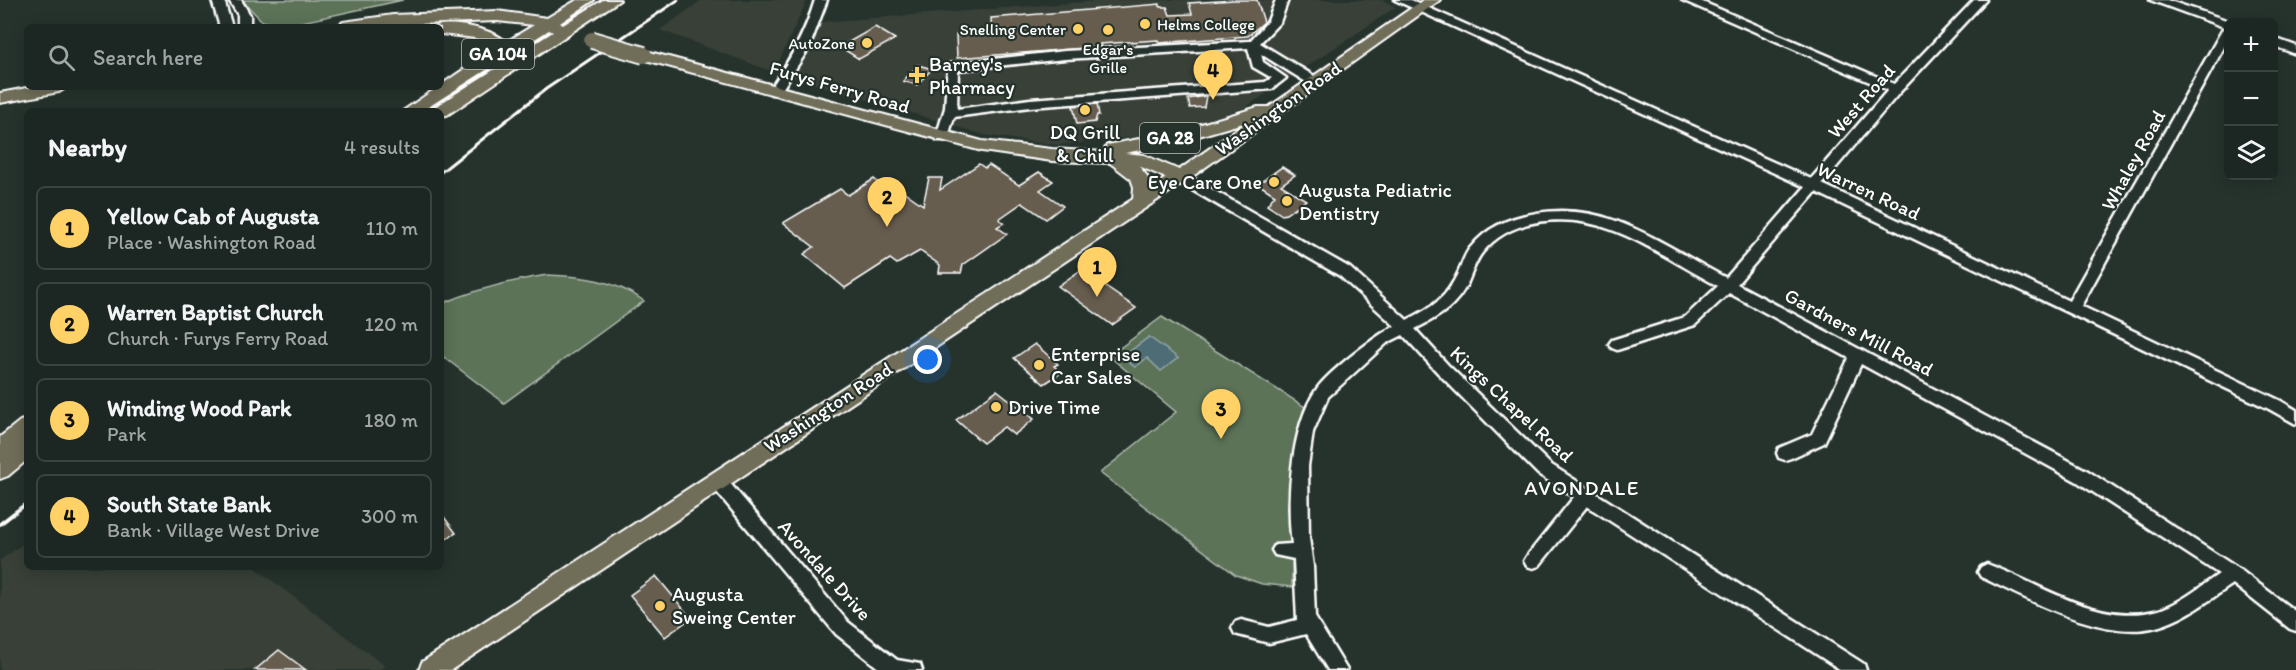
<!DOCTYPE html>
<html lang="en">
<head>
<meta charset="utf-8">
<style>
  :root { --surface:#1c2622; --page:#29322f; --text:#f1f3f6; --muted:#a0a5a5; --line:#3a4340; --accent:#ffd166 }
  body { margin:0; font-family:Itim,sans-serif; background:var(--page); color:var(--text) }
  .controls { position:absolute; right:18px; top:18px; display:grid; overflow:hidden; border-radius:9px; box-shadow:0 3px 15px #0003 }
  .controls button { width:54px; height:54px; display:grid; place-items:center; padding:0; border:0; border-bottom:2px solid var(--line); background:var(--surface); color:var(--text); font:30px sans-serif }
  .you { position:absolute; left:928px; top:360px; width:21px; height:21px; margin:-15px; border:4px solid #fff; border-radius:50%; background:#1a73e8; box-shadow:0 0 0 9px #1a73e833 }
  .badge { display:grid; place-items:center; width:39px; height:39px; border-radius:50%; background:var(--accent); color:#111; font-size:20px; font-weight:700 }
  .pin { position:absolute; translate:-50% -50px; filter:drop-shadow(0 2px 3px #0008) }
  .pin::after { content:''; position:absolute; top:32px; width:21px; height:18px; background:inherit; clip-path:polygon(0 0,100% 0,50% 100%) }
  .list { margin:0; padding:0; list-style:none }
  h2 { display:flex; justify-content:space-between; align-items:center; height:78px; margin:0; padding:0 24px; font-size:26px }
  h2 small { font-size:20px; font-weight:400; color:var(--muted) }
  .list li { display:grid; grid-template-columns:39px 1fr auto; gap:18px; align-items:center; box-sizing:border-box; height:84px; margin:0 12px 12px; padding:0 12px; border:2px solid var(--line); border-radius:9px }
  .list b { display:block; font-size:22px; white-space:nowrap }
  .list p { margin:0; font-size:20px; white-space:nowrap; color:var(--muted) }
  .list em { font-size:20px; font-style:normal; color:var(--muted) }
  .icon { flex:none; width:33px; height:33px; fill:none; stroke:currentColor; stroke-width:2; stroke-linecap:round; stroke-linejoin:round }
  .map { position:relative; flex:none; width:2296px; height:670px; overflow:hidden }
  .search { position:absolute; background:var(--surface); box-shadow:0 3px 15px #0003; left:24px; top:24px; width:420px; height:66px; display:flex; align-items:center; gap:15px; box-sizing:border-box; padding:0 21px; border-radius:9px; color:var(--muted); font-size:22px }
  .panel { position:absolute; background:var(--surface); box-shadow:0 3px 15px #0003; left:24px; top:108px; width:420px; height:462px; border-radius:9px }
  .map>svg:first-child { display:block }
  .built { fill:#394037 }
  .green { fill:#5c7358; stroke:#aeb9ac; stroke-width:1.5 }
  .water { fill:#4e6c74; stroke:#95a7ac; stroke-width:1.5 }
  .building { fill:#665d4f; stroke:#fff; stroke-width:1.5 }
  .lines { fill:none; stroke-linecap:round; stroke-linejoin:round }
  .minor-casing { stroke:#fff; stroke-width:5 }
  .major-casing { stroke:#fff; stroke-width:4 }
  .minor { fill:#26332d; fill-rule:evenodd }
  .major { fill:#706e59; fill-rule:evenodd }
  .rail-far1 { stroke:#fff; stroke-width:3 }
  .rail { stroke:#fff; stroke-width:4 }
  .major-bridge-casing { stroke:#fff; stroke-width:20; stroke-linecap:butt }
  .major-bridge { stroke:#706e59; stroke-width:16 }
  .poi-dot { fill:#ffd166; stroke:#26332d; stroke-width:2 }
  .labels { text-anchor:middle; stroke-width:4.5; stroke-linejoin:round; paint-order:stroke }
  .far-poi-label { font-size:16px; fill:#fff; stroke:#26332d; text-anchor:end }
  .shield { fill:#26332d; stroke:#bec2c0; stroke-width:1.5 }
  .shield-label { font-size:18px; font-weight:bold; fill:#fff }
  .poi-label { font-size:20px; fill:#fff; stroke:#26332d; text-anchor:start }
  .street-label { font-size:20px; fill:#fff; stroke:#26332d }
  .neighbourhood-label { font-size:21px; letter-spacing:1.5px; fill:#fff; stroke:#26332d }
</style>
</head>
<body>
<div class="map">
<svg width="2296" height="670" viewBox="0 0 2296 670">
  <rect width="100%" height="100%" fill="#26332d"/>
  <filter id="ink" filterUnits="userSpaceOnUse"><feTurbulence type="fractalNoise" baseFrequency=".0167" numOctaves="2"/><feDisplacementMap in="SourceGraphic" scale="12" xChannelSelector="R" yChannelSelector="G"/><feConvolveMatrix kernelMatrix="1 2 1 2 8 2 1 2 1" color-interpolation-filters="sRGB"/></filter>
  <g filter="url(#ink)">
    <path class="built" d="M702,0H807L774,72L660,30Z
      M1111,0H1382L1396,7L1246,107L1165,134L1057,145L984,135L792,77L822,22Z
      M27,541V567H254L385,666L379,670H0V560Z"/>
    <path class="green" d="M242,0H403L284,26L262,21Z
      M547,275C582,276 615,280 644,301L504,403L441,355V304C477,289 508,281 547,275Z
      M1162,317L1310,410L1292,490V587L1262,584L1236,575L1100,473L1176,412L1109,356Z"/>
    <path class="water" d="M1149,337L1178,358L1161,371L1147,358L1135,367L1122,357Z"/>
    <path class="building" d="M1234,0H1257L1264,22L1248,36L1159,43L1158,40L1100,44L1101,47L957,58L956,35L992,33L991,18L1160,4V7H1167L1170,15L1192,14L1189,3Z
      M875,27L895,39L859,59L840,47Z
      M918,65L932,69L917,85L903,81Z
      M1206,96L1204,107L1190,108L1188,99Z
      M1097,104L1099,115H1097L1095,122L1077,124L1073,106Z
      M979,164L985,168L989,165L1019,185L1039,172L1053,181L1040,190L1063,206L1046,219L1022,203L999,219L1004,223L997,227L1007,234L963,265L961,273H939L940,265L920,251L897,264L890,259L845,288L804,254L814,247L783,223L840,189L848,195L874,179L880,184L885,181L894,187L896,186L923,205L929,178H942L940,190Z
      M1282,167L1295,175L1281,185L1306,200L1286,214L1282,215L1267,205L1275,195L1258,184Z
      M1081,270L1136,308L1112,325L1058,286Z
      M1035,344L1058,364L1054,366L1061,373L1044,384L1014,358Z
      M997,390L1034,419L1014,435L1004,427L983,443L956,420Z
      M441,513L456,533L441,542Z
      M656,576L691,618L665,637L630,595Z
      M279,650L306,670H255Z"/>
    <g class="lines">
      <defs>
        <path id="minor" d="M212,0H224L232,27H220Z
          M229,0H241L250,15V27H238V15Z
          M815,0H827L809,48L779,94H771L769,91C789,62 805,34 815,0Z
          M1276,0H1288L1280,22L1260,43L1319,79L1321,82L1319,85H1311L1261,54L1263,62L1286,78L1272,89L1030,107L954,117L947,140H937L936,137L945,108L948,64L1065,51L1250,41L1268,21ZM1248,48L1253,67L1272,78L1265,82L1030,99L957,109L958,70L1065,59Z
          M1395,0H1411L1811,179L1888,90L1682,0H1698L1894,84L1974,0H1986L1900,92L1822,184L2069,301L2224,27L2150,0H2167L2232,22H2228V40L2081,306L2281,401L2296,410V424L2269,409L1816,192L1737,284L2088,471L2239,569L2296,612V631L2290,629L2233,584C2209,600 2184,620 2156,627C2102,641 2029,599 1981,577L1978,572L1981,567L1987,564C2039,583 2097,625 2155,611C2177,606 2200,587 2219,574L2076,481L1861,364L1824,443L1791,458L1785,460L1779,458L1777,453L1779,448L1812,434L1849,358L1729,293L1695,325L1617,350L1612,348L1609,344L1612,340L1685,317L1718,286C1684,268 1644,241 1609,229C1568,214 1511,216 1482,253C1476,260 1472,273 1468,282C1457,306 1439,317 1415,329L1448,365L1550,464L1864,664L1866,670H1841L1587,506L1539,566L1533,568L1527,566L1524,561L1527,556L1574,497L1538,474L1438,373L1403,335L1387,343L1328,397L1313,432L1308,466L1309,538L1313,566L1315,617L1347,670H1328L1306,634L1269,643L1235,634L1232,628L1235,622L1241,620L1269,627L1297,620L1294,559L1275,555L1272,550L1275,545L1292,544C1286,501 1291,427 1316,390C1327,373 1376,335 1395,326L1340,276L1175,180L1173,177L1175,174H1185L1350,268L1407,320C1433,307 1446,299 1459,271C1462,264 1465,253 1471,247C1503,207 1571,204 1616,221C1654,235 1690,259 1726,278L1805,187Z
          M2274,38L2296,46V54L2274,46Z
          M717,473L723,475L848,622L897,660L920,664L922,670H881L836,634L711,485L709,480L711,475Z"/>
        <path id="major" d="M577,0H594L560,23L563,25L603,0H620L447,115L441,116V111H433L435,107L553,32L549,30L422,111H403L479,59L480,55L491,46L475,38L441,34V27L436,26C453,21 494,29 506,42L534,25L497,21L335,27L343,22L393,15L497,11L547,18Z
          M1423,0H1440L1186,181L451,670H419L422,662L1133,199L1134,187L1131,179L1110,163L1052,161L982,151L638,58L636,55L638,52H650L982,141L1052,149L1106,152L1105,149L1107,145L1171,133L1258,107H1269ZM1247,122L1179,170L1144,155L1125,153L1171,144ZM1139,166L1166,178L1151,188L1147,176Z
          M32,87H67L59,92L0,103V93Z
          M27,419V460L8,476L0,479V437L20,421Z"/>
      </defs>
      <use href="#minor" class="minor-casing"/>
      <use href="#major" class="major-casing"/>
      <use href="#minor" class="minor"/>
      <use href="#major" class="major"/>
      <path class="rail-far1" d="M441,172L546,89L678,0"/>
      <path class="rail" d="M0,524L27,503"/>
      <defs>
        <path id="major-bridge" d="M592,40L644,55"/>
      </defs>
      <use href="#major-bridge" class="major-bridge-casing"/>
      <use href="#major-bridge" class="major-bridge"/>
    </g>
  </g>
  <g class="poi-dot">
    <circle cx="1145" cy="24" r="6"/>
    <circle cx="1078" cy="29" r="6"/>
    <circle cx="1108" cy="30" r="6"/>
    <circle cx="867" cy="43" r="6"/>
    <path d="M914 66h6v6h6v6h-6v6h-6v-6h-6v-6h6z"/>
    <circle cx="1085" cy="110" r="6"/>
    <circle cx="1274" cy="182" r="6"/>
    <circle cx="1287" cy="201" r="6"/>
    <circle cx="1039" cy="365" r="6"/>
    <circle cx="996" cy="407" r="6"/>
    <circle cx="660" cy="606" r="6"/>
  </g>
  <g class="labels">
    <g class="far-poi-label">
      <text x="1157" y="30" text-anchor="start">Helms College</text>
      <text x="1066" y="35">Snelling Center</text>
      <text x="855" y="49">AutoZone</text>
      <text x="1108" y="55" text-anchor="middle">Edgar's<tspan x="1108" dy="18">Grille</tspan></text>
    </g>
    <g class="shield">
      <rect x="462" y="39" width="72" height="30" rx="4.5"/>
      <rect x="1140" y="123" width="60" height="30" rx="4.5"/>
    </g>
    <g class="shield-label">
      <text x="498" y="60">GA 104</text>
      <text x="1170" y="144">GA 28</text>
    </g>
    <g class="poi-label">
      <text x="929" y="71">Barney's<tspan x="929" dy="23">Pharmacy</tspan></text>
      <text x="1085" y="139" text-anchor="middle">DQ Grill<tspan x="1085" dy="23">&amp; Chill</tspan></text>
      <text x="1262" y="189" text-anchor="end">Eye Care One</text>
      <text x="1299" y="197">Augusta Pediatric<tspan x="1299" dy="23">Dentistry</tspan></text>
      <text x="1051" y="361">Enterprise<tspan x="1051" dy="23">Car Sales</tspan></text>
      <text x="1008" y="414">Drive Time</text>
      <text x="672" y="601">Augusta<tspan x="672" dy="23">Sweing Center</tspan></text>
    </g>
    <g class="street-label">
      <text transform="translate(840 87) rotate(16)" y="7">Furys Ferry Road</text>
      <text transform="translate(1861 101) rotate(-49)" y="7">West Road</text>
      <text transform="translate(1278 108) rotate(-35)" y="7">Washington Road</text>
      <text transform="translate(2133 160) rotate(-61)" y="7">Whaley Road</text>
      <text transform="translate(1869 191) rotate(25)" y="7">Warren Road</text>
      <text transform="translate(1859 332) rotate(28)" y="7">Gardners Mill Road</text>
      <text transform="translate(1512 404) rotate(43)" y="7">Kings Chapel Road</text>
      <text transform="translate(828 407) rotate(-33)" y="7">Washington Road</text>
      <text transform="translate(825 570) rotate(48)" y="7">Avondale Drive</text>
    </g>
    <g class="neighbourhood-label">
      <text x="1582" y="495">AVONDALE</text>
    </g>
  </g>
</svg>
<div class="controls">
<button>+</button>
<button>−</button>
<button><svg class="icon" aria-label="layers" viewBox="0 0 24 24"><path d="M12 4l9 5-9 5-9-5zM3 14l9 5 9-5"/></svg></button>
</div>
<div class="you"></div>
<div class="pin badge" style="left:1097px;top:297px">1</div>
<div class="pin badge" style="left:887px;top:227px">2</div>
<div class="pin badge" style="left:1221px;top:439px">3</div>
<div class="pin badge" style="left:1213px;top:100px">4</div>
<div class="search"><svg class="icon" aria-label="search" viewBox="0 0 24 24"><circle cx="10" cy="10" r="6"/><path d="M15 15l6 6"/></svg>Search here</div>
<section class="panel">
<h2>Nearby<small>4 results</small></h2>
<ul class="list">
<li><span class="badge">1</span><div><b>Yellow Cab of Augusta</b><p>Place · Washington Road</p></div><em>110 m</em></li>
<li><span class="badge">2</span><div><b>Warren Baptist Church</b><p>Church · Furys Ferry Road</p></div><em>120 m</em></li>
<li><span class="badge">3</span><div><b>Winding Wood Park</b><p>Park</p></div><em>180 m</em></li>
<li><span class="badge">4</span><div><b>South State Bank</b><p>Bank · Village West Drive</p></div><em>300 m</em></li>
</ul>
</section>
</div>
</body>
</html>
